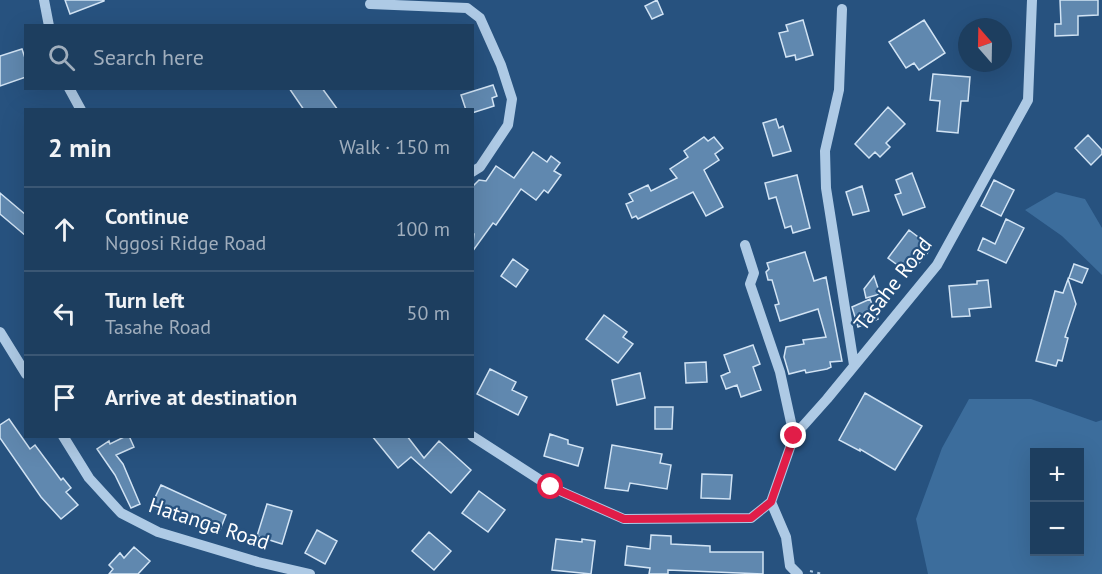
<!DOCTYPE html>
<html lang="en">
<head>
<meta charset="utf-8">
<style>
  :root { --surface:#1d3e5f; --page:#2a4968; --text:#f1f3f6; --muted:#a0aebd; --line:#3b5774 }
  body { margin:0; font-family:"PT Sans",sans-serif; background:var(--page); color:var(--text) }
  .controls { position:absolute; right:18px; bottom:18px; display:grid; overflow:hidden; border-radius:0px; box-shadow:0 6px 24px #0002 }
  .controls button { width:54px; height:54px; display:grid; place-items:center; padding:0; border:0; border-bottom:2px solid var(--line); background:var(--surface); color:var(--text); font:30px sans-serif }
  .compass { position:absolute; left:958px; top:18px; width:54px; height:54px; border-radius:50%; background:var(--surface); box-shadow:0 6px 24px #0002; rotate:340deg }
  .stop { position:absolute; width:18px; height:18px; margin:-14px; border:4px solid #e11d48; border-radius:50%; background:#fff }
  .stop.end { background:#e11d48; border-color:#fff; box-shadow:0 2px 6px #0008 }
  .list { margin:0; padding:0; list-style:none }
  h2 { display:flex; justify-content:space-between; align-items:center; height:78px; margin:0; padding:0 24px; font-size:26px }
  h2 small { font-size:20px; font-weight:400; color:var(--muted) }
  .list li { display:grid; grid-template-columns:39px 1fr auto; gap:18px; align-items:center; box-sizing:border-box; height:84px; padding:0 24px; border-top:2px solid var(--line) }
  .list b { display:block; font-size:22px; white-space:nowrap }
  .list p { margin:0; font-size:20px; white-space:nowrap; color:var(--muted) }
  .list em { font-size:20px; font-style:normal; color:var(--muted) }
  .icon { flex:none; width:33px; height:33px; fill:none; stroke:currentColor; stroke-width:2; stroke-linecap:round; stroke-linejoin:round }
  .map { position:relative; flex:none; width:1102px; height:574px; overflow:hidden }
  .search { position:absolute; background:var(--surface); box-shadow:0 6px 24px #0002; left:24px; top:24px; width:450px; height:66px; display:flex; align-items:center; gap:15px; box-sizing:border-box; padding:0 21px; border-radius:0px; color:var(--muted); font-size:22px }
  .panel { position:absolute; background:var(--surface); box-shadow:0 6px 24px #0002; left:24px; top:108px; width:450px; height:330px; border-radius:0px }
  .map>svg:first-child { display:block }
  .green { fill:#3c6d9c; fill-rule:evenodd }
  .building { fill:#6088af; stroke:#d1e3f4; stroke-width:1.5 }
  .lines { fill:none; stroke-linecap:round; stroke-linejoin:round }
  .path { stroke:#aecae5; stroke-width:2; stroke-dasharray:3 4.5; stroke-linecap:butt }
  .minor { stroke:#aecae5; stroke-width:10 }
  .route { stroke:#e11d48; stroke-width:8 }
  .labels { text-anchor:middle; stroke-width:4.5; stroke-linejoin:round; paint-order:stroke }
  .street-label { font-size:21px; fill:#fff; stroke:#27527f }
</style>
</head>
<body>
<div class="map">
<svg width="1102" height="574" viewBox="0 0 1102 574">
  <rect width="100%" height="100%" fill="#27527f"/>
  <path class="green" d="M1056,192L1085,199L1102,228V275L1062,236L1025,210Z
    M969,399H1031L1096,422L1102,420V574H928L916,519L942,448ZM1034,452H1080V552H1034Z"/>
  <path class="building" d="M65,0H104V1L70,14Z
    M657,0L663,14L652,19L645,6Z
    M1060,0H1098V15L1078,16V35L1055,36V24H1061Z
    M803,20L813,55L796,60L795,55L786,57L779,33L788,31L786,25Z
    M924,20L945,53L919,70L914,63L906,68L889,42Z
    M22,49L26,61V77L0,86V56Z
    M933,74L970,77L968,101H961L958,133L937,131L940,101L930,100Z
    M493,85L497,96L492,98L494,106L472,113V110H466L461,95Z
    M289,88H322L338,110H304Z
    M888,107L905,124L886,143L890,147L880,157L875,152L869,158L855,144Z
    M776,119L779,128L783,126L791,151L773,156L763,123Z
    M1088,135L1102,150V154L1091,165L1075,148Z
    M704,137L708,141L714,137L723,148L715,154L719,160L704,170L723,207L706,216L693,192L638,219L636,216L632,218L626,204L633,201L629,194L648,185L651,191L677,178L670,169L688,157L684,151Z
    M533,152L547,162L551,156L560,163L554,171L561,175L548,193L544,190L536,200L521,189L496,225L493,223L472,252L474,234L472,233V187L479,180L486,181L496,166L514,178Z
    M912,173L925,207L903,215L895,195L901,193L896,180Z
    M797,175L810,228L793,233L791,226L785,228L776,197L769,199L765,183Z
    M994,180L1014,190L1001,216L981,206Z
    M862,186L869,211L853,215L846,192Z
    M0,193L26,215V236L0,214Z
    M1006,219L1024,228L1006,263L978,250L983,238L995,244Z
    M909,230L926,243L924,247L929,251L914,269L907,264L903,269L888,258Z
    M805,252L814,281L826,277L842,361L830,362L831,367L827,369L806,373L805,370L789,374L784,357L786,347L804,344L803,340L826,337L818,309L780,321L775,305L779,304L772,280H768L766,272L769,269L767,263Z
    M513,259L528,270L516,287L501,276Z
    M1074,264L1088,269L1082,283L1069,278Z
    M874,276L880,294L866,298L864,289Z
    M1068,279L1076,304L1065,337L1068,338L1062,361L1058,360L1056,366L1036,361L1055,291L1063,293Z
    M988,280L991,307L969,309L970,316L952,317L949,286L977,284V281Z
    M870,299L878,319L858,327L852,307Z
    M604,315L627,332L623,337L633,344L618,363L586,339Z
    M753,345L760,364L753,367L761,390L741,397L737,385L726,389L721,376L730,372L724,355Z
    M706,362L707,382L686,383L685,363Z
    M490,369L516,382L512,390L527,397L518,415L477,394Z
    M640,373L645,398L617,405L612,380Z
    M865,393L922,426L895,470L860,449V451L839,440Z
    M655,407H673L672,429H655Z
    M9,419L30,449L35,445L61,480L63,478L71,488L66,492L78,505L61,519L41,497L0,438V425Z
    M550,434L568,440V444L583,448L578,466L544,456Z
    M126,436H129L134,447L116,455L123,464L140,504L131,508L115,475L97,449L109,441L110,444Z
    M372,436H407L424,458L439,441L471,470L451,493L411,457L398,468Z
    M612,445L662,454L660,463L671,465L667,489L630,483L628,491L605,488Z
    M702,474L732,475L730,499L701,498Z
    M161,485L226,515L220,530L177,510L174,517L151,506Z
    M479,491L505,510L488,532L462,513Z
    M267,504L292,511L282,544L257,536Z
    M317,530L337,541L325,564L305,553Z
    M429,532L451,551L434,570L412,551Z
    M651,535L671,536V544L710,546V552H763V574L668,570V574H649L650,568L625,565L627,546L650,549Z
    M556,539L582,542V539L595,541L591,574L552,570Z
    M134,547L150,561L138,574H109L113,569L109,565L120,553L124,558Z"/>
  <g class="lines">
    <path class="path" d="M810,571L822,574"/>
    <path class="minor" d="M44,0L49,26
      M370,4L467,8L480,18L501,65L512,99L508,125L480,167L472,172
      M842,9L839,90L825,151L826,188L854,365
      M69,88L81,110
      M745,245L754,273L750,284L780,372L794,436
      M0,332L26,374
      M63,436L89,478L121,513L158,532L258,562L310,574
      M472,436L551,487L624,519L751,518L771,502
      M798,574L790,566L786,537L771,502L794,436L827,399L937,265L1028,100L1032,0"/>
  </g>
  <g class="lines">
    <path class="route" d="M551,487L624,519L751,518L771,502L794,436"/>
  </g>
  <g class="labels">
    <g class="street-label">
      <text transform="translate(893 284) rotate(-52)" y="7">Tasahe Road</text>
      <text transform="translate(209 524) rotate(18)" y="7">Hatanga Road</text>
    </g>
  </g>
</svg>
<div class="controls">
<button>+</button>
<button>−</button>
</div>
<svg class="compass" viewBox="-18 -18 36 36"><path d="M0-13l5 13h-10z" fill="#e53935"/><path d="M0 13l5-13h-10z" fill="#a0aebd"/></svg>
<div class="stop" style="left:551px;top:487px"></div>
<div class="stop end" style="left:794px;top:436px"></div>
<div class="search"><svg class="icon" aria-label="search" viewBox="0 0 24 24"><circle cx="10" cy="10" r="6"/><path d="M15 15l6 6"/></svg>Search here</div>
<section class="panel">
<h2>2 min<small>Walk · 150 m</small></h2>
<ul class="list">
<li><svg class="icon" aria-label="ahead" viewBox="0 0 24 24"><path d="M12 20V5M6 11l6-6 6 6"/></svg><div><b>Continue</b><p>Nggosi Ridge Road</p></div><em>100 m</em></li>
<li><svg class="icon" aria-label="left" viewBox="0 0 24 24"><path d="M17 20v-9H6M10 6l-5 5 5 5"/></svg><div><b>Turn left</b><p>Tasahe Road</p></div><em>50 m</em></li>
<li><svg class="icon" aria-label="arrive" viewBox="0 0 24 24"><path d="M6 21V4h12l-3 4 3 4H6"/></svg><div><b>Arrive at destination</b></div></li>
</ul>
</section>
</div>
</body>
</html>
